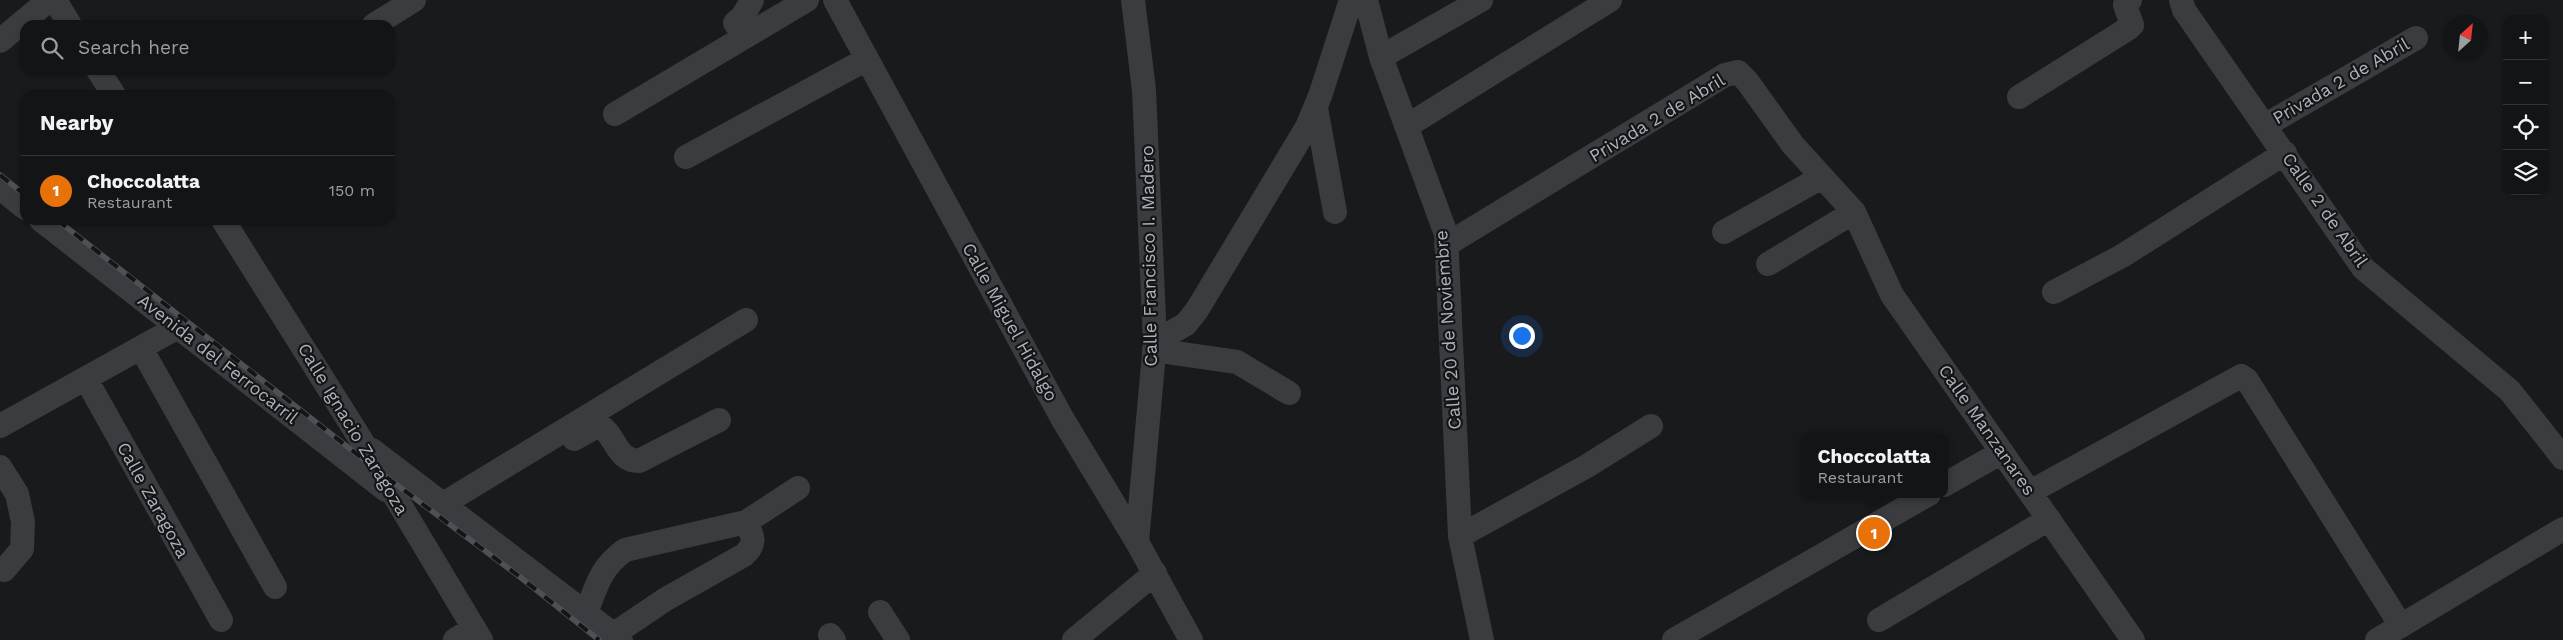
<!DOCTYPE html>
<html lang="en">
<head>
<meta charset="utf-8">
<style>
  :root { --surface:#131415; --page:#202122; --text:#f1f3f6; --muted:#9d9ea0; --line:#323334; --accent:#eaaa43 }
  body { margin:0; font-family:"Work Sans",sans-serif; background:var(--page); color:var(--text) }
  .controls { position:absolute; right:15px; top:15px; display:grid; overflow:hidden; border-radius:10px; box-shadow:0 1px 4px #0004 }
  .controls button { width:45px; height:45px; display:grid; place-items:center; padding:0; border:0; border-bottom:1px solid var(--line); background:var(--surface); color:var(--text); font:25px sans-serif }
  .compass { position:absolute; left:2443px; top:15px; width:45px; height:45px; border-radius:50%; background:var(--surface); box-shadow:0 1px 4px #0004; rotate:27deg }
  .you { position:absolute; left:1521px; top:335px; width:18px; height:18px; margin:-12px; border:4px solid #fff; border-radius:50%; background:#1a73e8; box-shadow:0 0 0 8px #1a73e833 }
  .badge { display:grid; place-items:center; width:32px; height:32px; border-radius:50%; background:var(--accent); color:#fff; font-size:16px; font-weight:700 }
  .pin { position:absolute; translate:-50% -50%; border:2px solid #fff; box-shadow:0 1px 5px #0006 }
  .popup { position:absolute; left:1800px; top:433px; width:148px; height:65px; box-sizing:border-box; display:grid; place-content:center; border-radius:10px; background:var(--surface); filter:drop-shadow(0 1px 4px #0005); font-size:16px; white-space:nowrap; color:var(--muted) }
  .popup b { font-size:19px; color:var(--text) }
  .popup::after { content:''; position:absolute; left:50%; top:100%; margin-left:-10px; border:10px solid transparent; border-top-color:var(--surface) }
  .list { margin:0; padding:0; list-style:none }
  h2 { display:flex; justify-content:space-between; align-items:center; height:65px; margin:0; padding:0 20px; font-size:21px }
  h2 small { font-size:16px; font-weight:400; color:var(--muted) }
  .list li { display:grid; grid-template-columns:32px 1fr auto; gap:15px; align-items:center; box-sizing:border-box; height:70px; padding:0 20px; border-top:1px solid var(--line) }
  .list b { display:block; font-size:19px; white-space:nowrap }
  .list p { margin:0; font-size:16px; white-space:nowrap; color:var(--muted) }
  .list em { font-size:16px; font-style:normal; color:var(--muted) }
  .icon { flex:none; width:28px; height:28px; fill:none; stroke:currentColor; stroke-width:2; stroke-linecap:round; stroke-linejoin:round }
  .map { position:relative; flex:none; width:2563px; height:640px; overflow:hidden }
  .search { position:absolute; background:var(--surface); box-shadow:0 1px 4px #0004; left:20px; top:20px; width:375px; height:55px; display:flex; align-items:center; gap:12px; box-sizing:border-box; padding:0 18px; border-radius:15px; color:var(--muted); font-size:19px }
  .panel { position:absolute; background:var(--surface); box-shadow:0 1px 4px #0004; left:20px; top:90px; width:375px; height:135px; border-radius:15px }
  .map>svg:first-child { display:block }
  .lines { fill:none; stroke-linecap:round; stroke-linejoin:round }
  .minor { stroke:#3b3c40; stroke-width:24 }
  .rail-casing { stroke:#4e5055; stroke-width:5.5 }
  .rail { stroke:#141517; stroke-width:4; stroke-dasharray:11; stroke-linecap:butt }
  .labels { text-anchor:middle; stroke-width:4.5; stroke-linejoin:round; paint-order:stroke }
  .street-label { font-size:18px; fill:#adb1ba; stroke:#141517 }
</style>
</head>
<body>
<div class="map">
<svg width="2563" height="640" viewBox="0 0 2563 640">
  <rect width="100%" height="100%" fill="#191a1c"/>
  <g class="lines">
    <path class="minor" d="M55,0L70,25
      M835,0L1062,418L1137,542L1191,640
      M1133,0L1144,90L1155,342L1137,542
      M1366,0L1381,57L1446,234L1460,536L1482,640
      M2181,0L2184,10L2363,268L2510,391L2563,458
      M735,23L743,16L752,0
      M374,25L414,0
      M0,41L49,0
      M1381,57L1481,0
      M98,70L114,95
      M2019,97L2129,28L2132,25L2125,5L2130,0
      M1316,108L1335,212
      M615,114L807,0
      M2266,125L2416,38
      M1407,126L1610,0
      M686,157L867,59
      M0,188L25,208
      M41,220L386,490
      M223,220L363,443L481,640
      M1724,232L1822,177
      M1446,245L1725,75L1738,72L1747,81L1793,145L1854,212L1892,295L2133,640
      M1768,264L1854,212
      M2054,292L2122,256L2285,153
      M1155,342L1186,324L1197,310L1307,127L1320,96L1351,0
      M141,348L275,587
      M1154,350L1237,362L1289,393
      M86,379L221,620
      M0,426L178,327
      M574,439L599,425C616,435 616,461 639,461L719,420
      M372,450L621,640
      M0,467L17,494L23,522L22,549L4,570
      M1944,485L2002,452
      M2030,492L2241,376L2247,380L2401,626
      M443,504L746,320
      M746,522L798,488
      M1460,536L1587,466L1651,426
      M880,612L898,640
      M586,613C597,585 600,568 625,550L746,522C753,536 757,543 744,555L666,599L614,634
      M1879,620L2049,519
      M830,635L834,640
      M455,640L474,628
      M1074,640L1155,573
      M1674,640L1929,494
      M2377,640L2563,529"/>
    <defs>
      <path id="rail" d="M0,175L25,195
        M57,220L381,473L520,577L599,640"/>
    </defs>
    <use href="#rail" class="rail-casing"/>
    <use href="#rail" class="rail"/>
  </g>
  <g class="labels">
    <g class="street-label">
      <text transform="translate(2341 81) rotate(-30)" y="6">Privada 2 de Abril</text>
      <text transform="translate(1657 118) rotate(-31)" y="6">Privada 2 de Abril</text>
      <text transform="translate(2325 210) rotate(55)" y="6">Calle 2 de Abril</text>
      <text transform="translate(1149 256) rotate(-91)" y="6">Calle Francisco I. Madero</text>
      <text transform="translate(1010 322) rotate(61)" y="6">Calle Miguel Hidalgo</text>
      <text transform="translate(1448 330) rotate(-94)" y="6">Calle 20 de Noviembre</text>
      <text transform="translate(218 359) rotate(38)" y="6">Avenida del Ferrocarril</text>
      <text transform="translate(353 429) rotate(59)" y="6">Calle Ignacio Zaragoza</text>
      <text transform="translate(1987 430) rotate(55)" y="6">Calle Manzanares</text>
      <text transform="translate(153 500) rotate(61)" y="6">Calle Zaragoza</text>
    </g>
  </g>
</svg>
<div class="controls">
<button>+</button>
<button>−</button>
<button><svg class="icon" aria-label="locate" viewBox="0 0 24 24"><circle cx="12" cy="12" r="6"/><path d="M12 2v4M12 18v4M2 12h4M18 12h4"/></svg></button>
<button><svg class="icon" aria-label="layers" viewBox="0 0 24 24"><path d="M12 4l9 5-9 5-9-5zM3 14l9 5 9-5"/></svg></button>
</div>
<svg class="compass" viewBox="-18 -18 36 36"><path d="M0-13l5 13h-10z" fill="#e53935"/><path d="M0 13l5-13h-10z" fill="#9d9ea0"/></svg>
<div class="you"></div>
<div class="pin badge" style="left:1874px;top:533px;background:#e8710a">1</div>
<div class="popup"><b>Choccolatta</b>Restaurant</div>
<div class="search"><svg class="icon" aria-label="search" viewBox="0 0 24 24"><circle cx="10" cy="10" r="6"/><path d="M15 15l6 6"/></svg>Search here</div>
<section class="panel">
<h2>Nearby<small></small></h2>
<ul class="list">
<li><span class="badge" style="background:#e8710a">1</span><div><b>Choccolatta</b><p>Restaurant</p></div><em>150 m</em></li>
</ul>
</section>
</div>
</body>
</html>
